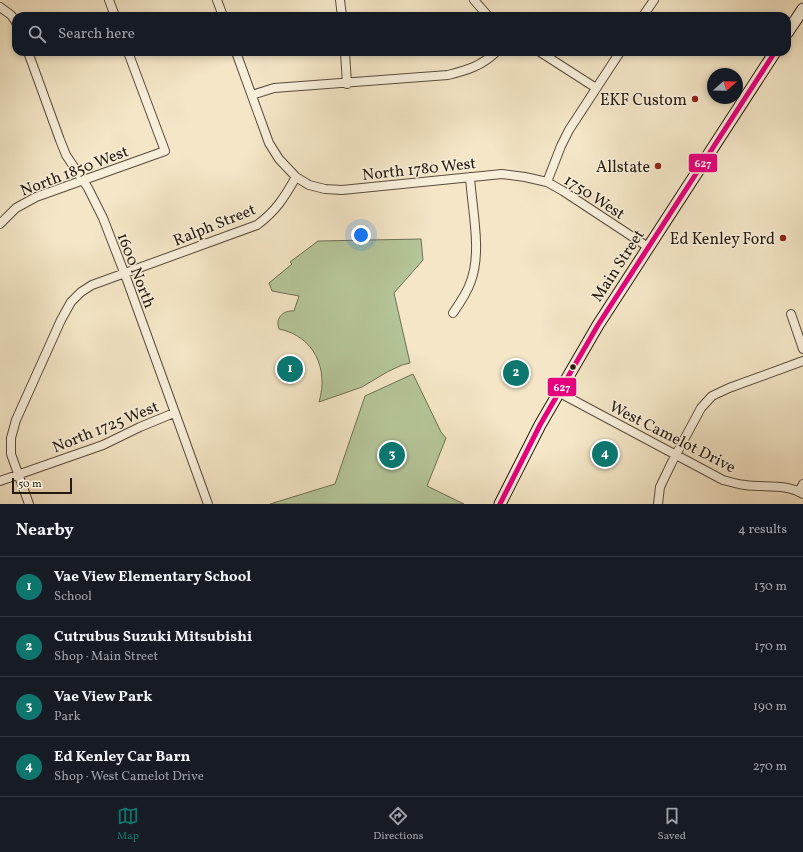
<!DOCTYPE html>
<html lang="en">
<head>
<meta charset="utf-8">
<style>
  :root { --surface:#171b24; --page:#242831; --text:#f1f3f6; --muted:#9ea1a6; --line:#363941; --accent:#0f766e }
  body { margin:0; font-family:Vollkorn,serif; background:var(--page); color:var(--text) }
  .compass { position:absolute; left:707px; top:68px; width:36px; height:36px; border-radius:50%; background:var(--surface); box-shadow:0 2px 6px #0003; rotate:70deg }
  .scale { position:absolute; left:12px; bottom:10px; width:60px; box-sizing:border-box; padding-left:4px; border:2px solid #25190d; border-top:0; font-size:11px; line-height:14px; white-space:nowrap; color:#25190d; -webkit-text-stroke:3px #f8efdb; paint-order:stroke }
  .you { position:absolute; left:361px; top:235px; width:14px; height:14px; margin:-10px; border:3px solid #fff; border-radius:50%; background:#1a73e8; box-shadow:0 0 0 6px #1a73e833 }
  .badge { display:grid; place-items:center; width:26px; height:26px; border-radius:50%; background:var(--accent); color:#fff; font-size:13px; font-weight:700 }
  .pin { position:absolute; translate:-50% -50%; border:2px solid #fff; box-shadow:0 1px 4px #0006 }
  .list { margin:0; padding:0; list-style:none }
  h2 { display:flex; justify-content:space-between; align-items:center; height:52px; margin:0; padding:0 16px; font-size:17px }
  h2 small { font-size:13px; font-weight:400; color:var(--muted) }
  .list li { display:grid; grid-template-columns:26px 1fr auto; gap:12px; align-items:center; box-sizing:border-box; height:60px; padding:0 16px; border-top:1px solid var(--line) }
  .list b { display:block; font-size:15px; white-space:nowrap }
  .list p { margin:0; font-size:13px; white-space:nowrap; color:var(--muted) }
  .list em { font-size:13px; font-style:normal; color:var(--muted) }
  .icon { flex:none; width:22px; height:22px; fill:none; stroke:currentColor; stroke-width:2; stroke-linecap:round; stroke-linejoin:round }
  .map { position:relative; flex:none; width:803px; height:504px; overflow:hidden }
  .search { position:absolute; background:var(--surface); box-shadow:0 2px 6px #0003; left:12px; right:12px; top:12px; height:44px; display:flex; align-items:center; gap:10px; box-sizing:border-box; padding:0 14px; border-radius:12px; color:var(--muted); font-size:15px }
  .sheet { height:292px; background:var(--surface) }
  nav { display:flex; justify-content:space-around; align-items:center; box-sizing:border-box; height:56px; border-top:1px solid var(--line); background:var(--surface); font-size:11px; color:var(--muted) }
  nav a { display:grid; justify-items:center; gap:2px }
  nav .on { color:var(--accent) }
  .map>svg:first-child { display:block }
  .green { fill:#b5c69a; stroke:#6d7054 }
  .lines { fill:none; stroke-linecap:round; stroke-linejoin:round }
  .street-casing { stroke:#594c3c; stroke-width:10 }
  .secondary-casing { stroke:#25190d; stroke-width:13 }
  .street { stroke:#f8efdb; stroke-width:8 }
  .secondary { stroke:#f8efdb; stroke-width:11 }
  .bus-1-casing { stroke:#f8efdb; stroke-width:8 }
  .bus-1 { stroke:#e5007d; stroke-width:5 }
  .poi-dot { fill:#8f2418; stroke:#f8efdb; stroke-width:1.5 }
  .bus-dot { fill:#25190d; stroke:#f8efdb; stroke-width:1.5 }
  .labels { text-anchor:middle; stroke-width:3; stroke-linejoin:round; paint-order:stroke }
  .poi-label { font-size:16px; fill:#25190d; stroke:#f8efdb; text-anchor:end }
  .street-label { font-size:16px; fill:#25190d; stroke:#f8efdb }
  .line-badge { stroke:#f8efdb; stroke-width:1.5 }
  .badge-label { font-size:11px; text-anchor:middle; font-weight:bold; fill:#fff }
</style>
</head>
<body>
<div class="map">
<svg width="803" height="504" viewBox="0 0 803 504">
  <rect width="100%" height="100%" fill="#f4e6c7"/>
  <filter id="stains"><feTurbulence type="fractalNoise" baseFrequency=".005" numOctaves="4"/><feColorMatrix values="0 0 0 0 .2 0 0 0 0 .09 0 0 0 0 .02 0 0 0 .5 -.17"/></filter>
  <radialGradient id="worn" r=".72"><stop offset=".6" stop-color="#630" stop-opacity="0"/><stop offset="1" stop-color="#630" stop-opacity=".3"/></radialGradient>
  <path class="green" d="M421,239L423,260L394,293L410,363L402,365L387,372L362,387L319,402C329,369 314,336 279,329C275,318 283,310 294,311L299,296L272,291L269,283L292,264L290,262L318,241Z
    M413,374L441,432L446,438L427,486L464,504H270L335,484L365,396Z"/>
  <g class="lines">
    <defs>
      <path id="street" d="M109,0L115,16
        M217,0L223,16
        M340,0L342,16
        M474,0L488,16
        M0,7L11,15L16,22
        M643,16L654,0
        M28,52L60,140L66,155L88,188L103,218L127,280L208,504
        M236,52L269,143L279,159L296,177L309,185L325,189L342,190L502,174L525,177L547,182L563,191L648,247
        M345,52L347,84
        M540,52L596,88
        M252,95L274,88L448,75C468,70 481,66 496,52
        M547,182L561,146L569,130L620,52
        M0,224L16,208L36,197L165,151L128,52
        M453,313C460,303 467,293 471,281C482,251 472,209 470,177
        M791,314L803,349
        M558,392L723,480C730,482 737,484 745,485C764,488 786,483 803,494
        M0,481L103,445L140,427L174,413
        M799,492L803,484
        M29,504L11,454V438L16,420L61,320L71,302L81,292L92,285L257,225C276,211 284,198 296,177
        M658,504L660,487L672,462L701,408L712,396L729,388L803,361"/>
      <path id="secondary" d="M787,33L803,9
        M500,504L540,425L598,325L775,52"/>
    </defs>
    <use href="#street" class="street-casing"/>
    <use href="#secondary" class="secondary-casing"/>
    <use href="#street" class="street"/>
    <use href="#secondary" class="secondary"/>
    <defs>
      <path id="bus-1" d="M500,504L540,425L598,325L775,52"/>
    </defs>
    <use href="#bus-1" class="bus-1-casing"/>
    <use href="#bus-1" class="bus-1"/>
  </g>
  <g class="poi-dot">
    <circle cx="695" cy="99" r="4"/>
    <circle cx="658" cy="166" r="4"/>
    <circle cx="783" cy="238" r="4"/>
  </g>
  <circle class="bus-dot" cx="573" cy="367" r="3.5"/>
  <g class="labels">
    <g class="poi-label">
      <text x="687" y="105">EKF Custom</text>
      <text x="650" y="172">Allstate</text>
      <text x="775" y="244">Ed Kenley Ford</text>
    </g>
    <g class="street-label">
      <text transform="translate(419 168) rotate(-6)" y="6">North 1780 West</text>
      <text transform="translate(74 170) rotate(-21)" y="6">North 1850 West</text>
      <text transform="translate(595 196) rotate(33)" y="6">1750 West</text>
      <text transform="translate(214 224) rotate(-22)" y="6">Ralph Street</text>
      <text transform="translate(617 265) rotate(-57)" y="6">Main Street</text>
      <text transform="translate(137 270) rotate(69)" y="6">1600 North</text>
      <text transform="translate(105 426) rotate(-22)" y="6">North 1725 West</text>
      <text transform="translate(673 436) rotate(27)" y="6">West Camelot Drive</text>
    </g>
  </g>
  <g class="line-badge">
    <rect x="688" y="153" width="30" height="20" rx="4" fill="#e5007d"/>
    <rect x="547" y="377" width="30" height="20" rx="4" fill="#e5007d"/>
  </g>
  <g class="badge-label">
    <text x="703" y="167">627</text>
    <text x="562" y="391">627</text>
  </g>
  <rect width="100%" height="100%" filter="url(#stains)"/>
  <rect width="100%" height="100%" fill="url(#worn)"/>
</svg>
<svg class="compass" viewBox="-18 -18 36 36"><path d="M0-13l5 13h-10z" fill="#e53935"/><path d="M0 13l5-13h-10z" fill="#9ea1a6"/></svg>
<div class="scale">50 m</div>
<div class="you"></div>
<div class="pin badge" style="left:290px;top:369px">1</div>
<div class="pin badge" style="left:516px;top:373px">2</div>
<div class="pin badge" style="left:392px;top:455px">3</div>
<div class="pin badge" style="left:605px;top:454px">4</div>
<div class="search"><svg class="icon" aria-label="search" viewBox="0 0 24 24"><circle cx="10" cy="10" r="6"/><path d="M15 15l6 6"/></svg>Search here</div>
</div>
<section class="sheet">
<h2>Nearby<small>4 results</small></h2>
<ul class="list">
<li><span class="badge">1</span><div><b>Vae View Elementary School</b><p>School</p></div><em>130 m</em></li>
<li><span class="badge">2</span><div><b>Cutrubus Suzuki Mitsubishi</b><p>Shop · Main Street</p></div><em>170 m</em></li>
<li><span class="badge">3</span><div><b>Vae View Park</b><p>Park</p></div><em>190 m</em></li>
<li><span class="badge">4</span><div><b>Ed Kenley Car Barn</b><p>Shop · West Camelot Drive</p></div><em>270 m</em></li>
</ul>
</section>
<nav>
<a class="on"><svg class="icon" aria-label="map" viewBox="0 0 24 24"><path d="M3 6l6-2 6 2 6-2v14l-6 2-6-2-6 2zM9 4v14M15 6v14"/></svg>Map</a>
<a><svg class="icon" aria-label="directions" viewBox="0 0 24 24"><path d="M12 3l9 9-9 9-9-9zM9 14v-3h6M13 9l2 2-2 2"/></svg>Directions</a>
<a><svg class="icon" aria-label="saved" viewBox="0 0 24 24"><path d="M7 4h10v16l-5-4-5 4z"/></svg>Saved</a>
</nav>
</body>
</html>
